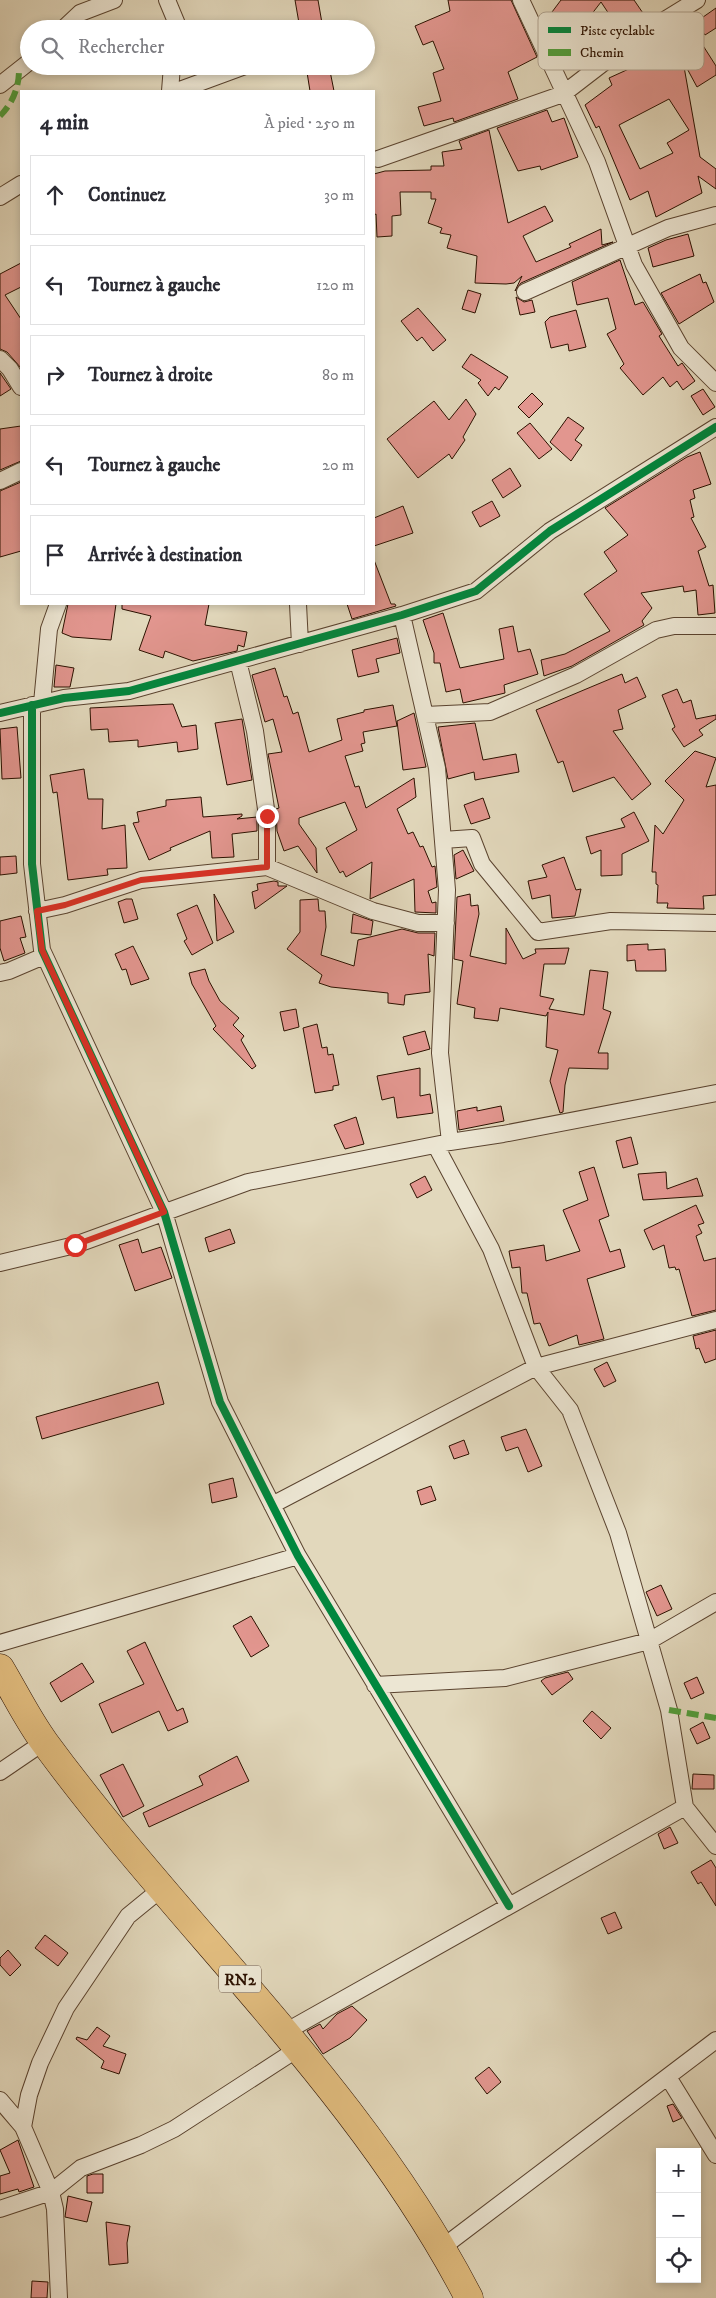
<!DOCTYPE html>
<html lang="fr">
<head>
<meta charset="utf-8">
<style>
  :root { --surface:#fff; --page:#f2f2f3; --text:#2b2b33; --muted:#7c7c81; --line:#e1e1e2 }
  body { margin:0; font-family:"IM FELL DW Pica",serif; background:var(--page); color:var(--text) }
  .controls { position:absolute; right:15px; bottom:15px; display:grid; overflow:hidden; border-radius:0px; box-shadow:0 2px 8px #0003 }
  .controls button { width:45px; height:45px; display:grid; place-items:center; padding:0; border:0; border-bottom:1px solid var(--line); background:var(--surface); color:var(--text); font:25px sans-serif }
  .stop { position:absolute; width:15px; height:15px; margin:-11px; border:4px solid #d93025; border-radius:50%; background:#fff }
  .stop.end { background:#d93025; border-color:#fff; box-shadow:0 1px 5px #0008 }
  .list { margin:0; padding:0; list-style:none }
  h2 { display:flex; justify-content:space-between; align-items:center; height:65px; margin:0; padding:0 20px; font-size:21px }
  h2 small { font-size:16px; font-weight:400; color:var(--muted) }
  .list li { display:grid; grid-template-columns:32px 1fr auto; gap:15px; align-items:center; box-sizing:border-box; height:80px; margin:0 10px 10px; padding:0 10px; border:1px solid var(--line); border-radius:0px }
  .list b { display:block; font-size:19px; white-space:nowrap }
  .list em { font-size:16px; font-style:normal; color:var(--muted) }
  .icon { flex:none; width:28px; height:28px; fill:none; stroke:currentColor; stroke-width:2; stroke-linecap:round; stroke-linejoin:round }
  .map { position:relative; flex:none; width:716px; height:2298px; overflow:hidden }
  .search { position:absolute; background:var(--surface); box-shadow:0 2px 8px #0003; left:20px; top:20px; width:355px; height:55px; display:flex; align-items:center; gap:12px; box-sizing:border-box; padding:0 18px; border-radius:28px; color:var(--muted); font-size:19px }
  .panel { position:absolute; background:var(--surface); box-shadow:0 2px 8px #0003; left:20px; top:90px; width:355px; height:515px; border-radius:0px }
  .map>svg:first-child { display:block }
  .building { fill:#e2968f; stroke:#2c1100; fill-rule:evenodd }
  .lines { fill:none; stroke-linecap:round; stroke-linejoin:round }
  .street-casing { stroke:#5a432f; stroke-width:18 }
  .highway-casing { stroke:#2c1100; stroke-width:29 }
  .street { stroke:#ece6d3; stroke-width:16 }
  .highway { stroke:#e1bc7e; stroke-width:28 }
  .quiet { stroke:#51a03c; stroke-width:6; stroke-dasharray:12 6; stroke-linecap:butt }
  .cycleway-casing { stroke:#ece6d3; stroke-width:11 }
  .cycleway { stroke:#00873e; stroke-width:8 }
  .route { stroke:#d93025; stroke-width:6 }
  .labels { text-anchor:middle; stroke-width:5; stroke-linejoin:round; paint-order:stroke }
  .shield { fill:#ece6d3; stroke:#66513f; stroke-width:1 }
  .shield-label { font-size:16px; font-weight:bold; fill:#2c1100 }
  .key { fill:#ece6d3; stroke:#b2a694; stroke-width:1 }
  .key-label { font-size:14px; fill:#2c1100 }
</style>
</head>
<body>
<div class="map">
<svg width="716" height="2298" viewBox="0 0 716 2298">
  <rect width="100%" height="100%" fill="#e2d8bc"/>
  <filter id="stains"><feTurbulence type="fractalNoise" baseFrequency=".004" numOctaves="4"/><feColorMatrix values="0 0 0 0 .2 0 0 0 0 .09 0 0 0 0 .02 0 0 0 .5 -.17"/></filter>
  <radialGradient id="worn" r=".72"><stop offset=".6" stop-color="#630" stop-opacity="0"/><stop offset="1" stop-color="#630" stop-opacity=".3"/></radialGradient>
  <path class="building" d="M295,0H318L323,29H300Z
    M448,0H511L537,57L508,72L518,99L454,122L453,118L424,126L418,107L441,101L433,73L444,69L433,41L423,45L415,26L450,11Z
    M561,0H634L647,19L623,35L601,2L564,50L558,46L555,48L543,24Z
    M716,8V28L705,35L696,22Z
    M695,33L716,66V75L697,87L683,61L700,157L716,169V189L698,176L702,193L656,217L648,191L630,200L599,126L596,128L585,105L612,85L609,78L631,68L628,64L635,59L632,54L643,45L652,40L658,51ZM669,99L689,130L667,143L673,153L640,169L619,125Z
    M306,66H329L334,91H310Z
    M547,110L552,122L564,118L578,157L541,170L540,166L518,171L497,128Z
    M489,130L508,223L545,206L553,221L523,236L536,262L571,247L569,244L601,229L602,245L613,242L521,283L515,291L522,276L514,283L506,284L475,283L477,256L447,248L451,235L440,233L442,228L428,223L436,199H431V192H400L401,215L392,216V236L377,237L376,214L374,215V174L385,171L431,170V166H444L442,152L462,149L459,141Z
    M688,234L694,256L653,267L648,248L666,240Z
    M620,260L635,305L643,302L662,334L659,336L678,366L682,363L695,381L683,390L677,381L670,387L663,377L643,395L620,368L624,364L607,334L616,329L608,298L577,305L572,282Z
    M21,263V287L5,295L21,319V368L7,352L0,349V274Z
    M700,274L703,283L706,282L714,302L679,324L661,293Z
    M468,290L481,294L475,313L462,309Z
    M516,297L524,302L532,300L535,312L520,315Z
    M418,308L446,340L433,351L422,337L417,341L401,321Z
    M576,310L586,347L569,351L568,344L551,348L545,322L550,317Z
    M471,354L508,377L499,390L495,387L488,396L478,383L481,380L462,367Z
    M0,373L11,389L0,396Z
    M703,389L715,407L703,415L691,396Z
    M532,393L543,404L529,418L518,407Z
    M466,399L476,414L463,437L465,440L452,459L449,454L418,478L387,439L434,401L449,420Z
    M568,417L584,428L575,440L582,445L571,461L550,442Z
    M530,423L552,449L539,459L517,433Z
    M21,426V461L0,470V429Z
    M700,452L711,484L693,490L695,498L690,500L694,517L691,518L706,547L698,551L709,586L713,585L715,613L698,615L696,590L684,592L683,586L641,593L652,608L642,621L644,625L572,666L544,676L541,660L565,654L610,631L584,594L617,571L604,552L628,535L605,508L687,457Z
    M510,468L521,486L503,498L492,480Z
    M21,482V551L0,557V491Z
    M492,501L500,516L480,527L472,512Z
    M403,506L413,533L374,546V518Z
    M374,560L391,604H395L396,606L352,619L347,604H374Z
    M68,604H116L111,640L72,637L62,633Z
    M122,604H209L205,625L247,632L244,647L238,645L237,651L193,661L165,651L163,658L139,650L151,616L122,609Z
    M443,613L460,668L504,659L499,629L513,626L518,652L530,649L538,674L504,685L505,693L463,703L460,689L446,692L440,663H434V653L423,620Z
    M397,638L400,653L376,659L379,672L358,677L352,650Z
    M56,665L74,668L70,687H54Z
    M275,668L284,697L287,696L293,714L298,712L309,752L342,740L337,719L364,712V710L393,705L397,726L363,732L365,743L361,744L363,751L345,756L355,787L359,786L366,808L414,778L416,797L397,809L408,834L413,832L420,847L423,846L432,867L435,866L437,887L428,891L432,903L436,902V913L415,912L414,879L370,899L372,862L346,877L343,871L340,873L326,848L357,830L345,802L299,818V824L316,848L317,873L298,846L284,851L277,831L276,809L279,808L268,754L282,752L273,719L265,722L252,675Z
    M622,674L625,683L637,677L646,697L618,710L623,729L613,731L651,784L632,800L614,777L573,792L563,761L558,763L536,710Z
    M677,689L683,703L691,700L696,719L716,715V719L699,730L703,735L684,747L672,729L675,727L662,695Z
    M173,704L182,727L196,725L198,749L178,752L177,742L138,747V740L109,742L108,729L91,730L90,708Z
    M414,713L426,767L403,770L397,721Z
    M242,719L252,780L227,785L215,723Z
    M475,723L483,760L516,754L519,772L475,780L474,772L448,779L438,727Z
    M17,727L21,778L2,779L0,729Z
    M695,751L716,758L706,787L716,785V895L703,896L704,909L667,908L668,903H657L658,885L656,884V872H652L655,825L663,834L684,800L665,781Z
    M84,769L88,799H103L102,829L125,825L127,868L107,869L108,875L68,880L57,792L53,793L50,775Z
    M201,797L203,817L242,814V816L237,819L257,817V831L232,834L234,857L212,858L210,831L170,848L171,850L149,860L133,823L139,822L137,812L166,806V800Z
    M483,798L490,818L471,824L464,805Z
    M634,812L649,841L622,854V875L601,876V850L591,854L586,837L625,827L621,819Z
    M463,850L474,871L456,879L454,855Z
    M16,856L17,873L0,875V857Z
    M564,857L576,890L581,889L575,916L552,918L550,895L532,899L528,881L547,877L542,865Z
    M274,881L278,882V886H287L255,909L252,892L258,890L257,884Z
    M214,894L234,932L217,941Z
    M470,894L471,906L478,905L479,914L470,956L506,964V928L523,959L536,953L535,949L569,948L565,964H544L540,996L554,999L549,1009L584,1015L590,970L608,972L603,1009L611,1012L598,1053H608V1069L569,1068L565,1085L563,1112L560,1113L550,1081L558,1050L546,1047L548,1012L546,1016L500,1008L498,1021L474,1018L475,1008L457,1004L463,961L454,959L457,897Z
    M126,899H132L138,919L124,923L118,902Z
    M318,899L319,911H325L326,927L321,955L354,966L358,940L402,929L418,933H435L434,956L428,954L430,992L405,995L404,1005L388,1003V993L331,987L319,983L322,975L287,949L300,932V900Z
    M197,905L213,943L192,955L184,941L187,939L177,914Z
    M353,914L373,921L371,935L351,933Z
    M21,916L26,937L20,938L25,953L4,961L0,948V921Z
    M648,944V950L665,949L666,971H636L635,960L627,961V945Z
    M133,946L149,979L131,985L126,969L122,970L115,954Z
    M205,969L209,981L220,1001L239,1018L233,1025L244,1036L241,1040L256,1066L252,1069L213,1029L216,1026L192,984L189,973Z
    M296,1009L299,1027L284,1031L280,1012Z
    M317,1024L322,1048L327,1047L328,1055L333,1054L339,1085L333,1086V1090L315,1093L303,1028Z
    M425,1031L430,1049L408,1055L403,1037Z
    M420,1068V1096L430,1094L433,1113L397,1118L394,1097L382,1100L377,1076Z
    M501,1106L504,1121L459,1130L457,1111L477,1107V1111Z
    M356,1117L364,1144L345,1149L334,1125Z
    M631,1137L638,1164L623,1168L616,1141Z
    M594,1167L609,1216L599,1220L610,1252L620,1249L625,1267L587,1279L604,1339L579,1345L577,1335L549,1346L540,1323L534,1324L527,1293H522L520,1267L512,1268L509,1251L544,1245L546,1261L580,1251L563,1210L588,1200L579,1172Z
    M666,1172L667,1189L697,1178L703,1196L643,1200L638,1174Z
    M425,1176L432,1190L417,1198L410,1184Z
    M696,1205L704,1223L698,1225L702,1233L696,1236L704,1261L716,1258V1310L692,1316L679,1269L676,1270L675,1267L669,1268L664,1245L653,1250L644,1230Z
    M230,1229L235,1243L209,1252L205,1238Z
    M138,1239L142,1253L161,1247L172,1278L135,1291L119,1245Z
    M716,1330V1359L705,1363L699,1348L696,1349L693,1336Z
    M607,1362L616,1381L604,1387L594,1369Z
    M158,1382L164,1404L42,1439L36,1417Z
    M526,1429L542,1466L528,1472L518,1447L506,1451L501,1437Z
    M464,1440L469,1454L454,1459L449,1446Z
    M233,1478L237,1497L212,1503L209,1484Z
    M431,1486L436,1500L421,1505L417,1491Z
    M661,1585L672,1609L657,1616L646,1592Z
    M251,1616L269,1646L251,1657L233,1626Z
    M145,1642L177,1711L183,1708L188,1722L168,1731L159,1711L112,1733L99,1704L144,1684L127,1651Z
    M82,1663L94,1682L61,1702L50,1683Z
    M568,1672L573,1679L552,1695L541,1681L545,1678Z
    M697,1677L704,1693L691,1699L684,1683Z
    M592,1711L611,1728L601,1739L583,1721Z
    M703,1722L710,1738L697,1744L690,1729Z
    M237,1756L249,1781L149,1827L143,1813L203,1785L199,1776Z
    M123,1764L144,1806L123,1817L100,1775Z
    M693,1774L714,1775V1789H692Z
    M670,1827L678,1843L664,1849L658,1834Z
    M711,1860L716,1868V1906L701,1882L698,1884L691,1872Z
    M615,1912L622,1928L608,1934L601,1918Z
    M45,1935L68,1953L58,1966L35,1948Z
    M8,1950L21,1965L10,1976L0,1965V1958Z
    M352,2006L367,2020L350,2038L323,2054L307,2031L320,2024L323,2029L337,2014Z
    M97,2027L110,2036L103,2046L126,2054L119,2074L101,2068L104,2061L76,2039L77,2037L87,2040Z
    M489,2067L501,2082L487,2094L475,2078Z
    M673,2104L682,2118L673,2122L667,2106Z
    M18,2140L34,2187L19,2192L18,2189L0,2194V2176L10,2173L0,2150Z
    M93,2174H103V2193H87V2176Z
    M68,2196L92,2202L87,2222L65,2217Z
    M106,2222L130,2226L127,2243L128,2263L109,2265Z
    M32,2281L48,2282L47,2298H31Z"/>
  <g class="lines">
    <defs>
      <path id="street" d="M167,0L177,24L176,29
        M521,0L597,162L634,265L681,348L716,383
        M63,29L80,13L114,0
        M0,85L29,62
        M170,91L172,66
        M177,91L245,66
        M378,159L563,94L637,37L697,0
        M0,197L21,184
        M525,292L668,228L716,215
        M0,359L10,369L21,387
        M0,481L21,471
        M298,604L300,644
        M402,615L437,768L447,890L440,1053L450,1142
        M238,661L255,731L267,816V867L373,911L418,923H446
        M42,703L49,629L58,604
        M32,705V864L42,950L164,1212L220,1402L298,1556L509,1906
        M0,713L64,698L129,691L402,615L476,591L550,531L716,427
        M425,715L490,712L576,675L656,630L674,626H716
        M443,840L472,838L482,864L538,932L611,921L716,923
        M37,911L65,905L141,880L267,867
        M0,973L9,971L44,956
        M436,1146L491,1249L536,1367L570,1410L618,1533L669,1710L685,1807L716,1846
        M0,1263L75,1245L248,1182L450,1142L503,1134L716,1093
        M272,1505L536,1367L716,1320
        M0,1643L298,1556
        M375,1685L505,1678L649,1641L716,1602
        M0,1772L44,1742
        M285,2032L685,1807
        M668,2077L716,2155
        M0,2100L23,2127L51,2192L55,2209L59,2298
        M23,2127L29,2095L40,2063L66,2008L128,1916L161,1889
        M0,2209L51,2192L81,2168L141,2145L174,2129L299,2048
        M443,2247L716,2040"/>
      <path id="highway" d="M0,1668C15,1693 28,1720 45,1743C183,1931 361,2089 469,2298"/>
    </defs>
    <use href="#street" class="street-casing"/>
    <use href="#highway" class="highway-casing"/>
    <use href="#street" class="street"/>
    <use href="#highway" class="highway"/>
    <path class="quiet" d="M0,116C12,104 19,88 19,70
      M669,1710L716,1718"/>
    <defs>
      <path id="cycleway" d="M32,705V864L42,950L164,1212L220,1402L298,1556L509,1906
        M0,713L64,698L129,691L402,615L476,591L550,531L716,427"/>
    </defs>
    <use href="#cycleway" class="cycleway-casing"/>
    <use href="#cycleway" class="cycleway"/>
  </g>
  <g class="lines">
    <path class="route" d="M75,1245L164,1212L42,950L37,911L65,905L141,880L267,867V816"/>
  </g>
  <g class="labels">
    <rect class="shield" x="219" y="1965.5" width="42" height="27" rx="4"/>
    <g class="shield-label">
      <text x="240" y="1985">RN2</text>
    </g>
  </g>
  <rect x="538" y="12" width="166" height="58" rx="8" class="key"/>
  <rect x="548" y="27" width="23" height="6" fill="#00873e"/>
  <rect x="548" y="49" width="23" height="7" fill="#51a03c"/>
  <g class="key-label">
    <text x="580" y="35">Piste cyclable</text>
    <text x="580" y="57">Chemin</text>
  </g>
  <rect width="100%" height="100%" filter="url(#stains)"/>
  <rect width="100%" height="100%" fill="url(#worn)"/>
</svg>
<div class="controls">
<button>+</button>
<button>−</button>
<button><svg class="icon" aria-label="locate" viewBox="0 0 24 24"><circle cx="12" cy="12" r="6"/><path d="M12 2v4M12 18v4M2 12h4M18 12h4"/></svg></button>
</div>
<div class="stop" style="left:75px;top:1245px"></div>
<div class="stop end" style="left:267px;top:816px"></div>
<div class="search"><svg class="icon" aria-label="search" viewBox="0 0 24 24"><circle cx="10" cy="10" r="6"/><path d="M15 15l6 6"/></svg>Rechercher</div>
<section class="panel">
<h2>4 min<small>À pied · 250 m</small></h2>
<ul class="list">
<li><svg class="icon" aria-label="ahead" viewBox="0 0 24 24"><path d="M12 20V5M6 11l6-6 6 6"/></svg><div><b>Continuez</b></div><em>30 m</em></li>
<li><svg class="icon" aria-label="left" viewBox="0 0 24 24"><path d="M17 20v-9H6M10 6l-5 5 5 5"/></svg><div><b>Tournez à gauche</b></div><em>120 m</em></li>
<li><svg class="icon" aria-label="right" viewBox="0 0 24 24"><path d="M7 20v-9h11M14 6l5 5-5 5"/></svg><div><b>Tournez à droite</b></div><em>80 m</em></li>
<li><svg class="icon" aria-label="left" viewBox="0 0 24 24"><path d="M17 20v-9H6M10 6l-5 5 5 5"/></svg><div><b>Tournez à gauche</b></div><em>20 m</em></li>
<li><svg class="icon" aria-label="arrive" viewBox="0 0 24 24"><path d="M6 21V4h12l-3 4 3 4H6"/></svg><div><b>Arrivée à destination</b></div></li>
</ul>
</section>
</div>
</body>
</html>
